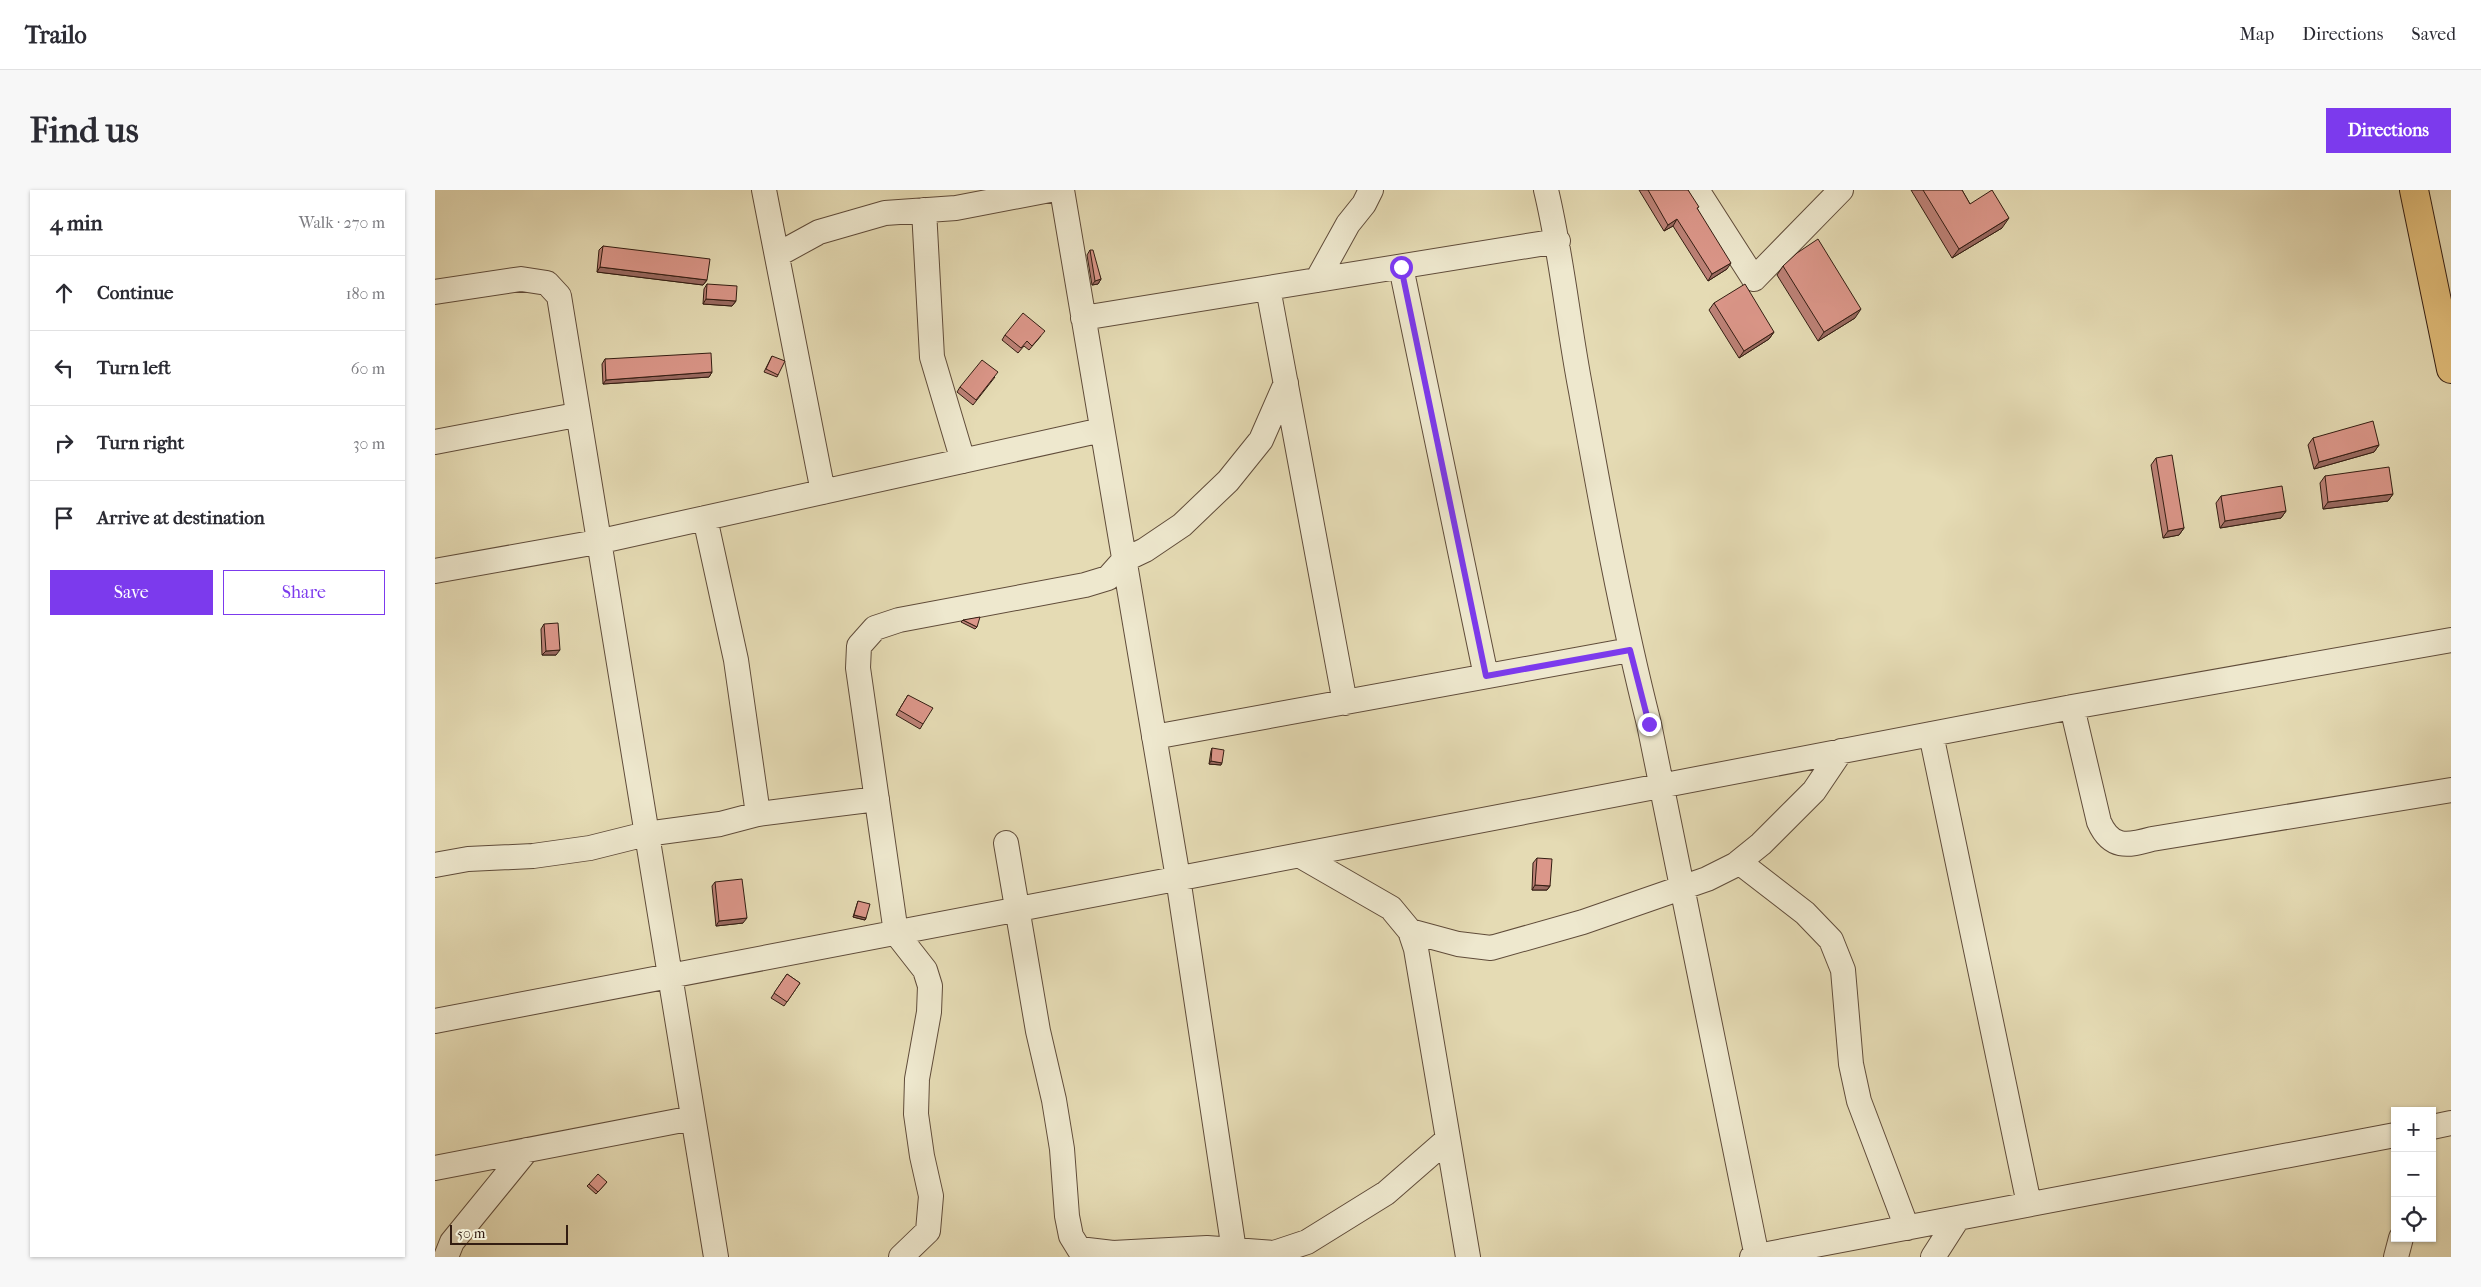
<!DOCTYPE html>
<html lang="en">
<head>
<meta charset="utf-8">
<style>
  :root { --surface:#fff; --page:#f7f7f7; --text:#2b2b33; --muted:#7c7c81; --line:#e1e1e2; --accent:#7c3aed }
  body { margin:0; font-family:"IM FELL French Canon",serif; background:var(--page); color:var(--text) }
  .controls { position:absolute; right:15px; bottom:15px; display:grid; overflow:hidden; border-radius:0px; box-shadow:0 1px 4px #0004 }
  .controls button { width:45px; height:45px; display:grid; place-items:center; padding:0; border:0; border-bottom:1px solid var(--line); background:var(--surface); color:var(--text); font:25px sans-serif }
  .scale { position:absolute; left:15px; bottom:12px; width:118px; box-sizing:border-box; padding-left:5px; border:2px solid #331d12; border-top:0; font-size:14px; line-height:18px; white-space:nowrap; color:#331d12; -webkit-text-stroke:4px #eee8ce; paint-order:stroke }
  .stop { position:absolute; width:15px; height:15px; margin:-11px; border:4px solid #7c3aed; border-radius:50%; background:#fff }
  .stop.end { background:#7c3aed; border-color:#fff; box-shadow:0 1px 5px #0008 }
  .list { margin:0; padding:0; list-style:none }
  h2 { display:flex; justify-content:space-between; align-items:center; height:65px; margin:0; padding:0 20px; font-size:21px }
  h2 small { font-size:16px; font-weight:400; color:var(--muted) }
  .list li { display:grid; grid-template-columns:32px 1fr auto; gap:15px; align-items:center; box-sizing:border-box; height:75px; padding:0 20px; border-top:1px solid var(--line) }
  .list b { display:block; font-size:19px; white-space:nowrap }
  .list em { font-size:16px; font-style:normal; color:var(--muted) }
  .actions { display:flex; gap:10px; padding:15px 20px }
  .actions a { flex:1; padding:11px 0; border:1px solid var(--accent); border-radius:0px; text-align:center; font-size:18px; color:var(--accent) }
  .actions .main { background:var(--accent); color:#fff }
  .icon { flex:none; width:28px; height:28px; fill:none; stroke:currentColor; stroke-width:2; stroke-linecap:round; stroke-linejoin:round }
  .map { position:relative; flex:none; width:2016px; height:1067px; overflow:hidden; border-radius:0px }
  header { display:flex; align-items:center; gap:30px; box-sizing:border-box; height:70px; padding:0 25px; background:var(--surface); border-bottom:1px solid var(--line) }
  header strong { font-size:24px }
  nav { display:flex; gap:28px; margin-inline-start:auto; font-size:18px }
  .intro { display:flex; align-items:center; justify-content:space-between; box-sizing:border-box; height:120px; padding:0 30px }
  h1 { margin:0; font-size:35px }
  .button { padding:12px 22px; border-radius:0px; background:var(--accent); color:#fff; font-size:18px; font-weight:700 }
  main { display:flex; gap:30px; padding:0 30px }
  aside { flex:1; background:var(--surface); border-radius:0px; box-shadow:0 1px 4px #0004 }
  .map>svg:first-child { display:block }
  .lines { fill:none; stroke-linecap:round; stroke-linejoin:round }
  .minor-casing { stroke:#604c3a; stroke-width:26 }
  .highway-casing { stroke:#331d12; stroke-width:30 }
  .minor { stroke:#eee8ce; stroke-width:24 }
  .highway { stroke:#e2be7a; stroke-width:28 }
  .wall { fill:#bc8176; stroke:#331d12 }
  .shaded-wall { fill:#996960; stroke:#331d12 }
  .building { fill:#db9689; stroke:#331d12 }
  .route { stroke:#7c3aed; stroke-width:6 }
</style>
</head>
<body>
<header>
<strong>Trailo</strong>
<nav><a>Map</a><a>Directions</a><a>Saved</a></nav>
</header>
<div class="intro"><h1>Find us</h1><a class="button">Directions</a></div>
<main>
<aside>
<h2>4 min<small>Walk · 270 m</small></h2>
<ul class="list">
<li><svg class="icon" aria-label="ahead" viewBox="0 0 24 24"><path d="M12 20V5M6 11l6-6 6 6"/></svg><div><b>Continue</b></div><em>180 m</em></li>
<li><svg class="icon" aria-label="left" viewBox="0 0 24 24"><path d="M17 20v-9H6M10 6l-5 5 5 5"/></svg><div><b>Turn left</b></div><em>60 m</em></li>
<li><svg class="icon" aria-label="right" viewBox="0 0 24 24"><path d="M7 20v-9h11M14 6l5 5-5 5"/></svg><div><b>Turn right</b></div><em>30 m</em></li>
<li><svg class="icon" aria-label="arrive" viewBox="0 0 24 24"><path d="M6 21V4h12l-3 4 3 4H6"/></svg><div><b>Arrive at destination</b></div></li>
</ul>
<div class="actions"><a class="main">Save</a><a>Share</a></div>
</aside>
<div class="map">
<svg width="2016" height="1067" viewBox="0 0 2016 1067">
  <rect width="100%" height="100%" fill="#e5dbb4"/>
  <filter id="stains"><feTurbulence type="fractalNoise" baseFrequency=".004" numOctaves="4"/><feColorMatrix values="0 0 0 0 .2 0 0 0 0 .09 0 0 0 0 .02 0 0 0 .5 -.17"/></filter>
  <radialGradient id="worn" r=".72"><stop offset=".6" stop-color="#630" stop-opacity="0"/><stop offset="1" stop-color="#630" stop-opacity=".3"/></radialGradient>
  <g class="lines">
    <defs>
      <path id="minor" d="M329,0L388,302
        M627,0L743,688L800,1067
        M1111,0C1127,66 1133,134 1146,201C1166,312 1186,424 1214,534L1322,1067
        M1262,0L1319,89L1406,0
        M489,20L497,167L528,271
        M342,65L384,42L450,23L521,18L615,0
        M966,77L1051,486
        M882,90L913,34L929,14L936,0
        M833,98L910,513
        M0,102L86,89L112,93L124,106L281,1067
        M648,128L1123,51
        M0,252L141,225
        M270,328L301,470L323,624
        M0,381L162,352L667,240
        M1637,517L1664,632C1676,659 1692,656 1717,649L2016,600
        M1496,544L1594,1014
        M719,547L1195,460
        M571,653L603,841L619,910L627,959L632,1026L636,1046L644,1059L678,1063L772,1058L839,1063L872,1052L951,1003L1013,949
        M864,665L956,718L975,741L981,759L1033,1067
        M1304,672L1370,723L1396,750L1408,780L1416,874L1424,911L1472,1038
        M0,675L33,669L98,666L155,658L211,644L285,634L323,624L442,609
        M975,741L1023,754L1056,758L1148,732L1272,689L1300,675L1326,654L1379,601L1406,561
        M0,831L1637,517L2016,450
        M1997,937L2016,933
        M0,978L258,928
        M11,1067L17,1052L92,960
        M466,1067L493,1041L496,1006L487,966L481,924L482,889L494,822L495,796L490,780L461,743L423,478L424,456L440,438L464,430L650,395L673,388L689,370L710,360L747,335L793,291L826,250L851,193
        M1317,1067L1960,945
        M1498,1067L1523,1028
        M1961,1067L1966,1048"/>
      <path id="highway" d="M1979,0L2016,179"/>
    </defs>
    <use href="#minor" class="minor-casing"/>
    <use href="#highway" class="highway-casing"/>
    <use href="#minor" class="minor"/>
    <use href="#highway" class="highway"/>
  </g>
  <path class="wall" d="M1204,0H1253L1292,79L1273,91L1238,36L1229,41Z
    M1476,0H1527L1535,14L1567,38L1517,68Z
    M168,56L272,90L268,95L162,82L164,60Z
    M655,60L666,89L663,94L657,95L652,65Z
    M1348,76L1420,128L1383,151L1342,85Z
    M272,94L301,111L297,116L268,114L269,99Z
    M1279,113L1339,142L1334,149L1304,168L1274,120Z
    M570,145L606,146L594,160L589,156L583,163L567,150Z
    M337,166L343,185L342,187L329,182Z
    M170,169L277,182L274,187L168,194L167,174Z
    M560,187L538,215L522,202L525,197Z
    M1878,248L1944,255L1939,262L1879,279L1873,255Z
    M1721,268L1749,338L1744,345L1728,348L1716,275Z
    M1890,286L1958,304L1953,311L1888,319L1885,293Z
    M1786,306L1851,321L1846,328L1785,338L1781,313Z
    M528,430L542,437L540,439L526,432Z
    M109,434L121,465H107L106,439Z
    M473,505L488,534L485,539L461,525Z
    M777,558L786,575L774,574L776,561Z
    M1102,668L1115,696L1112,700H1097L1098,673Z
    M280,692L308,733L281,736L277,696Z
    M423,711L431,728L430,730L418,727L422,714Z
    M352,784L365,793L349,816L336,808Z
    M172,992L161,1004L152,996L154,994Z"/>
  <path class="shaded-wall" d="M1574,28L1567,38L1517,68L1524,59Z
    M1242,29L1238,36L1229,41L1233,35Z
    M1296,73L1292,79L1273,91L1277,84Z
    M165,77L272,90L268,95L162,82Z
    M666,89L663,94L657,95L660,91Z
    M271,109L301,111L297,116L268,114Z
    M1426,119L1420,128L1383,151L1389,142Z
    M1339,142L1334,149L1304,168L1309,161Z
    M277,182L274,187L168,194L171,190Z
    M1944,255L1939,262L1879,279L1884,272Z
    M1958,304L1953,311L1888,319L1893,312Z
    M1851,321L1846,328L1785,338L1790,331Z
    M1749,338L1744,345L1728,348L1733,341Z
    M125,460L121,465H107L111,461Z
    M776,571L787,573L786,575L774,574Z
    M1100,695L1115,696L1112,700H1097Z
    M419,725L431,728L430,730L418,727Z
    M312,728L308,733L281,736L284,731Z"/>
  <path class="building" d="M1213,0H1253L1264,17L1262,18L1296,73L1277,84L1242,29L1233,35Z
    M1488,0H1527L1535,14L1557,0L1574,28L1524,59Z
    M1383,49L1426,119L1389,142L1348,76L1362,63Z
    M168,56L275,69L272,90L165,77Z
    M655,60H658L666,89L660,91Z
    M272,94L302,96L301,111L271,109Z
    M1310,94L1339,142L1309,161L1279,113Z
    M588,123L610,141L597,156L592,151L586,158L570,145Z
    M276,163L277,182L171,190L170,169Z
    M337,166L350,171L343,185L331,179Z
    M547,170L563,182L541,210L525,197Z
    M1938,231L1944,255L1884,272L1878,248Z
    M1737,265L1749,338L1733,341L1721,268Z
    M1954,277L1958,304L1893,312L1890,286Z
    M1847,296L1851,321L1790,331L1786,306Z
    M545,427L542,437L528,430Z
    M123,433L125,460L111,461L109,434Z
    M473,505L498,518L488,534L464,520Z
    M777,558L789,560L787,573L776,571Z
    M1102,668L1117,669L1115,696L1100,695Z
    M307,689L312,728L284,731L280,692Z
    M423,711L435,714L431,728L419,725Z
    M352,784L365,793L352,812L339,803Z
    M163,984L172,992L163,1002L154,994Z"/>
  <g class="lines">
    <path class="route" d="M966,77L1051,486L1195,460L1214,534"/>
  </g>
  <rect width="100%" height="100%" filter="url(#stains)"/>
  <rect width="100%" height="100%" fill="url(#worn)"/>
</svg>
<div class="controls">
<button>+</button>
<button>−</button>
<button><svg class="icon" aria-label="locate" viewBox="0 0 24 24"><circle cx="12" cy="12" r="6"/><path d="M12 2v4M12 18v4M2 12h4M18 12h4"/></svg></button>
</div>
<div class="scale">50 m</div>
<div class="stop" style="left:966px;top:77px"></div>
<div class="stop end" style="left:1214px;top:534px"></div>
</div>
</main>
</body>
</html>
